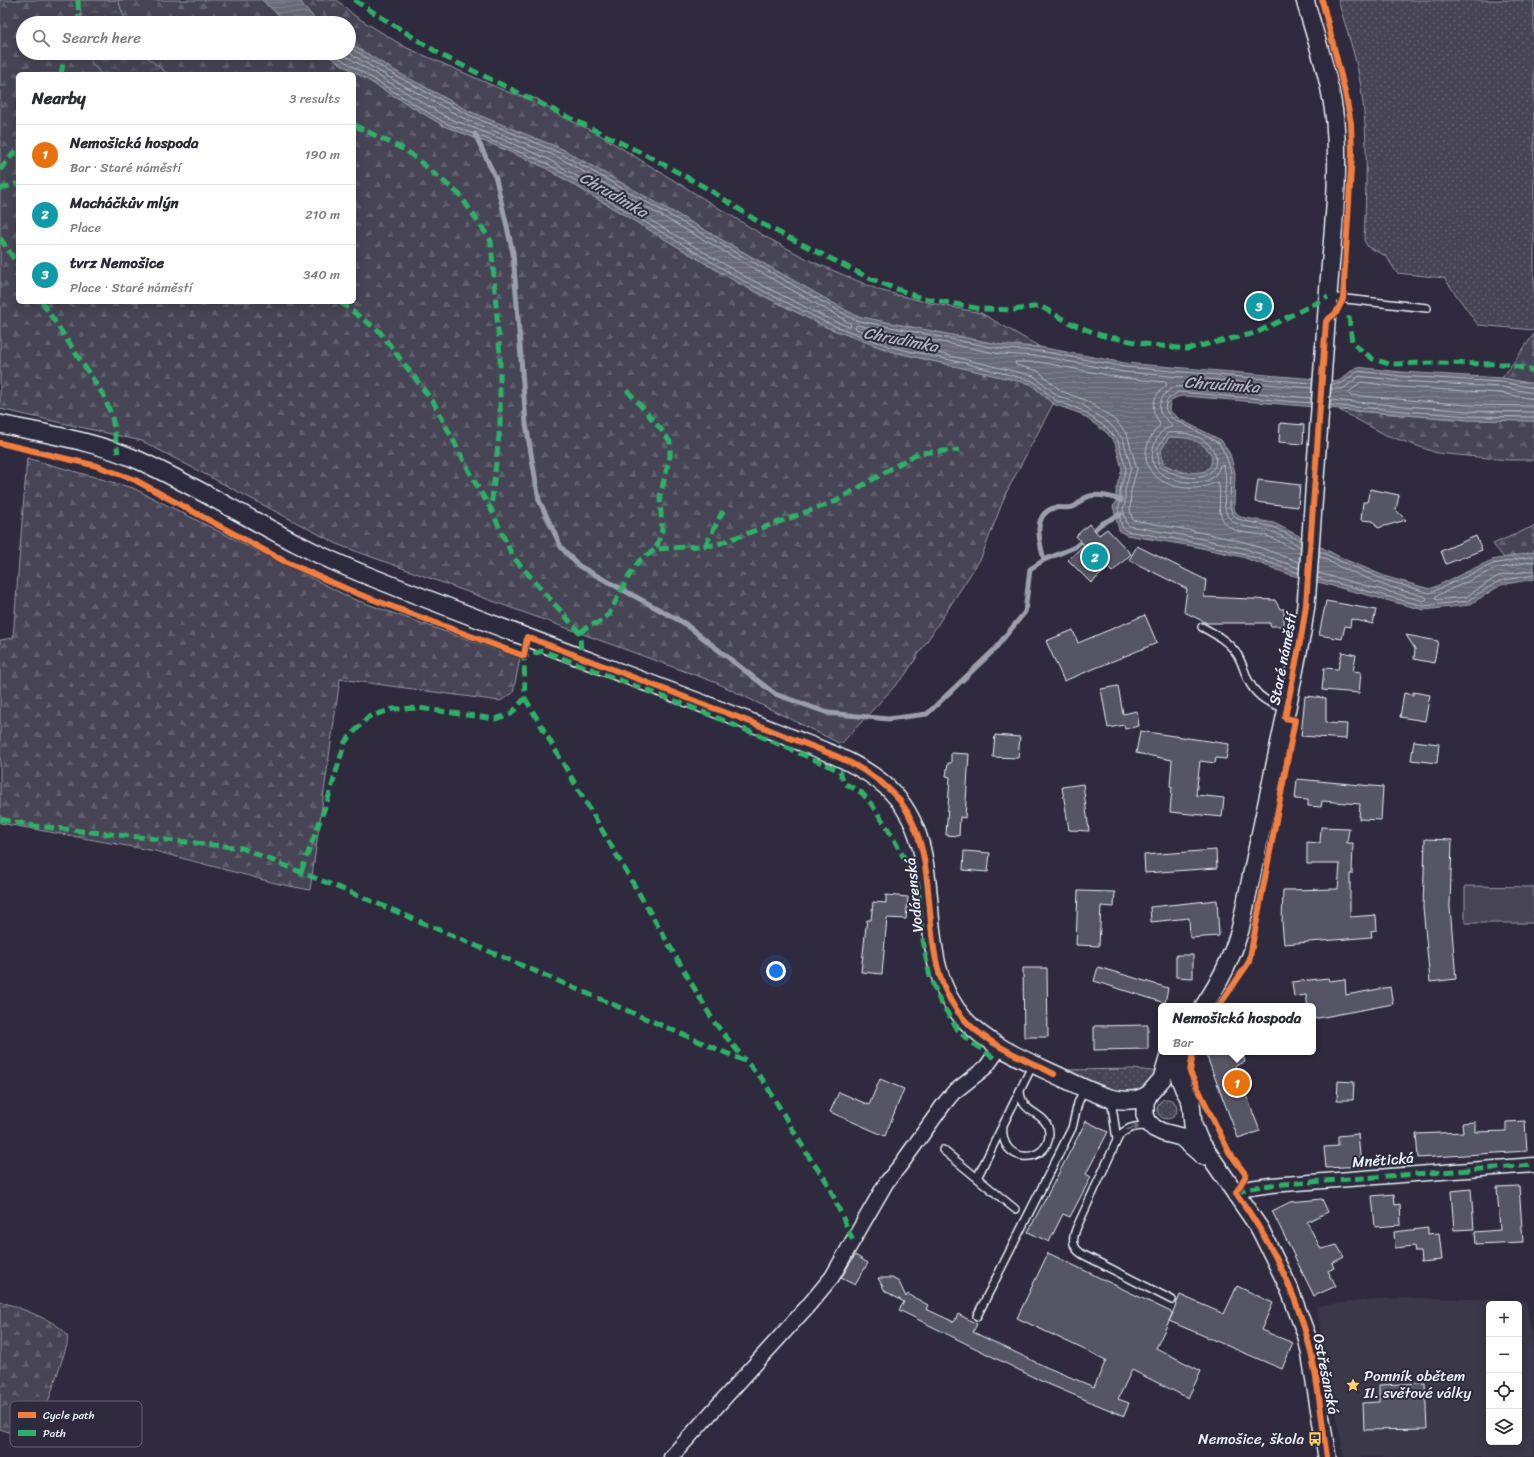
<!DOCTYPE html>
<html lang="en">
<head>
<meta charset="utf-8">
<style>
  :root { --surface:#fff; --page:#f7f7f7; --text:#2b2b33; --muted:#7c7c81; --line:#e1e1e2; --accent:#111827 }
  body { margin:0; font-family:Sriracha,sans-serif; background:var(--page); color:var(--text) }
  .controls { position:absolute; right:12px; bottom:12px; display:grid; overflow:hidden; border-radius:6px; box-shadow:0 2px 10px #0003 }
  .controls button { width:36px; height:36px; display:grid; place-items:center; padding:0; border:0; border-bottom:1px solid var(--line); background:var(--surface); color:var(--text); font:20px sans-serif }
  .you { position:absolute; left:776px; top:971px; width:14px; height:14px; margin:-10px; border:3px solid #fff; border-radius:50%; background:#1a73e8; box-shadow:0 0 0 6px #1a73e833 }
  .badge { display:grid; place-items:center; width:26px; height:26px; border-radius:50%; background:var(--accent); color:#fff; font-size:13px; font-weight:700 }
  .pin { position:absolute; translate:-50% -50%; border:2px solid #fff; box-shadow:0 1px 4px #0006 }
  .popup { position:absolute; left:1158px; top:1003px; width:158px; height:52px; box-sizing:border-box; display:grid; place-content:center; border-radius:6px; background:var(--surface); filter:drop-shadow(0 1px 3px #0005); font-size:13px; white-space:nowrap; color:var(--muted) }
  .popup b { font-size:15px; color:var(--text) }
  .popup::after { content:''; position:absolute; left:50%; top:100%; margin-left:-8px; border:8px solid transparent; border-top-color:var(--surface) }
  .list { margin:0; padding:0; list-style:none }
  h2 { display:flex; justify-content:space-between; align-items:center; height:52px; margin:0; padding:0 16px; font-size:17px }
  h2 small { font-size:13px; font-weight:400; color:var(--muted) }
  .list li { display:grid; grid-template-columns:26px 1fr auto; gap:12px; align-items:center; box-sizing:border-box; height:60px; padding:0 16px; border-top:1px solid var(--line) }
  .list b { display:block; font-size:15px; white-space:nowrap }
  .list p { margin:0; font-size:13px; white-space:nowrap; color:var(--muted) }
  .list em { font-size:13px; font-style:normal; color:var(--muted) }
  .icon { flex:none; width:22px; height:22px; fill:none; stroke:currentColor; stroke-width:2; stroke-linecap:round; stroke-linejoin:round }
  .map { position:relative; flex:none; width:1534px; height:1457px; overflow:hidden }
  .search { position:absolute; background:var(--surface); box-shadow:0 2px 10px #0003; left:16px; top:16px; width:340px; height:44px; display:flex; align-items:center; gap:10px; box-sizing:border-box; padding:0 14px; border-radius:22px; color:var(--muted); font-size:15px }
  .panel { position:absolute; background:var(--surface); box-shadow:0 2px 10px #0003; left:16px; top:72px; width:340px; height:232px; border-radius:6px }
  .map>svg:first-child { display:block }
  .built { fill:#3b3749; fill-rule:evenodd }
  .grass { fill:url(#grass-dots); stroke:#979aa6 }
  .forest { fill:url(#forest-firs); stroke:#979aa6; fill-rule:evenodd }
  .wetland { fill:url(#wetland-marsh); stroke:#979aa6 }
  .pitch { fill:#464455; stroke:#979aa6 }
  .water { fill:url(#water-rules); stroke:#9c9fab; fill-rule:evenodd }
  .lines { fill:none; stroke-linecap:round; stroke-linejoin:round }
  .shore { stroke:#b5bbc5; stroke-width:1 }
  .stream { stroke:#9c9fab; stroke-width:5 }
  .building { fill:#575565; stroke:#e8f1f8 }
  .service-casing { stroke:#e8f1f8; stroke-width:10 }
  .minor-casing { stroke:#e8f1f8; stroke-width:17 }
  .tertiary-casing { stroke:#e8f1f8; stroke-width:20 }
  .service { stroke:#2f2a3d; stroke-width:7 }
  .minor { stroke:#2f2a3d; stroke-width:14 }
  .tertiary { stroke:#2f2a3d; stroke-width:17 }
  .quiet { stroke:#2db169; stroke-width:5; stroke-dasharray:10 5; stroke-linecap:butt }
  .cycleway-casing { stroke:#2f2a3d; stroke-width:8 }
  .cycleway { stroke:#f27e40; stroke-width:6 }
  .oneway { stroke:#70707e }
  .labels { text-anchor:middle; stroke-width:4; stroke-linejoin:round; paint-order:stroke }
  .street-label { font-size:15px; fill:#e8f1f8; stroke:#2f2a3d }
  .poi-label { font-size:15px; fill:#e8f1f8; stroke:#2f2a3d; text-anchor:start }
  .water-label { font-size:16px; font-style:italic; fill:#afb4be; stroke:#2f2a3d }
  .key { fill:#2f2a3d; stroke:#666675; stroke-width:1 }
  .key-label { font-size:11px; fill:#e8f1f8 }
</style>
</head>
<body>
<div class="map">
<svg width="1534" height="1457" viewBox="0 0 1534 1457">
  <defs>
    <pattern id="grass-dots" width="8" height="8" patternUnits="userSpaceOnUse"><rect width="8" height="8" fill="#464455"/><path d="M2 2h.1M6 6h.1" fill="none" stroke="#615f6e" stroke-width="1.8" stroke-linecap="round"/></pattern>
    <pattern id="forest-firs" width="22" height="20" patternUnits="userSpaceOnUse"><rect width="22" height="20" fill="#464455"/><path d="M5 1l3.5 6h-7zM16 11l3.5 6h-7z" fill="#615f6e"/></pattern>
    <pattern id="wetland-marsh" width="20" height="14" patternUnits="userSpaceOnUse"><rect width="20" height="14" fill="#464455"/><path d="M1 5h8M5 5V1M11 12h8M15 12V8" fill="none" stroke="#615f6e"/></pattern>
    <pattern id="water-rules" width="6" height="5" patternUnits="userSpaceOnUse"><rect width="6" height="5" fill="#696978"/><path d="M0 2.5h6" fill="none" stroke="#7e7f8c"/></pattern>
  </defs>
  <rect width="100%" height="100%" fill="#2f2a3d"/>
  <filter id="ink" filterUnits="userSpaceOnUse"><feTurbulence type="fractalNoise" baseFrequency=".025" numOctaves="2"/><feDisplacementMap in="SourceGraphic" scale="8" xChannelSelector="R" yChannelSelector="G"/><feConvolveMatrix kernelMatrix="1 2 1 2 8 2 1 2 1" color-interpolation-filters="sRGB"/></filter>
  <g filter="url(#ink)">
    <path class="built" d="M1418,1298L1526,1300L1534,1350V1457H1344L1316,1306L1379,1299ZM1489,1304H1519V1442H1489Z"/>
    <path class="grass" d="M1338,0H1534V330L1478,325L1444,278L1397,273L1386,256L1368,247L1364,240C1366,189 1369,139 1361,88C1357,58 1346,29 1338,0Z
      M1169,437C1189,437 1201,439 1213,456L1211,465L1206,471C1188,475 1179,472 1163,464L1161,450Z
      M1134,1069L1160,1072L1140,1092L1114,1094L1064,1070Z
      M1157 1109a10 10 0 1 1 20 0a10 10 0 1 1-20 0Z"/>
    <path class="forest" d="M0,0H262L288,23H23V53H323L444,126L499,147L544,167L740,284L826,327L890,351L1031,384L1053,404L1006,493L981,558L905,675L841,744L717,683L339,545L142,441L0,409ZM18,74H354V302H18Z
      M299,0H337L355,16L405,47L510,93L538,99L555,113L595,132L766,237L811,261L879,290L921,301L981,313L1040,347L1002,345L856,316L562,149L471,112L397,72L349,43V23H318Z
      M1534,334V384L1502,378Z
      M1339,410L1468,420L1534,421V460H1508L1437,453L1386,435Z
      M27,458L133,488L353,599L520,658L513,693L500,701L340,679L310,890L279,884L155,851L0,823V640L13,638Z
      M1534,526V552L1504,558L1493,544Z
      M0,1301C15,1307 61,1321 67,1336C68,1338 67,1342 67,1345L35,1441L0,1429Z"/>
    <path class="wetland" d="M78,0H118L126,23H83Z
      M89,53H144L149,59L168,74H101L91,62Z"/>
    <path class="pitch" d="M1465,886L1534,887V923H1465Z"/>
    <path class="water" d="M262,0H299L318,23H288Z
      M349,43L397,72L471,112L562,149L856,316L1002,345L1040,347L1125,363L1339,381L1356,367L1401,372L1502,378L1534,384V421L1468,420L1185,396C1176,396 1170,399 1169,408L1172,413L1181,420L1221,440L1230,454L1235,472L1234,507L1235,511L1240,517L1274,523L1344,559L1387,577L1430,589L1492,560L1534,552V579L1501,585L1469,605L1424,610L1291,575L1242,557L1192,546L1126,535L1119,530L1113,506L1116,503V489L1122,469L1115,443L1106,432L1079,413L1053,404L1031,384L890,351L826,327L740,284L544,167L499,147L444,126L323,53H349ZM1169,437C1189,437 1201,439 1212,456L1211,465L1206,471C1188,475 1179,472 1163,464L1161,450Z"/>
    <g class="lines">
      <path class="shore" d="M349,47L395,75L469,115L560,153L855,320L1001,349L1040,351L1125,367L1312,383
        M331,53L445,123L500,144L546,163L742,280L827,323L891,347L964,363L1033,381L1055,400L1081,410L1108,429L1118,441L1126,469L1120,490V504L1118,509L1122,527L1127,531L1192,542L1242,553L1299,573
        M341,53L448,118L502,139L548,159L744,276L829,319L849,327L851,326L850,323L558,157L467,120L392,79L349,53
        M1331,384H1341L1358,371L1400,376L1502,382L1534,388
        M1331,389H1343L1359,376L1400,381L1501,387L1534,393
        M1534,399L1500,393L1399,387L1361,382L1348,393L1350,395L1469,405L1534,406
        M1330,400L1469,411L1534,412
        M1330,405L1469,416L1534,417
        M1168,433C1186,431 1211,437 1216,457L1215,466L1209,474C1194,482 1174,475 1160,467L1157,449Z
        M1301,541L1273,527L1237,519L1232,513L1230,507L1231,472L1226,456L1219,443L1170,417L1165,408L1167,400L1178,392L1311,403
        M1301,547C1291,542 1280,534 1270,531C1254,526 1228,530 1225,508C1223,493 1229,478 1223,465H1220C1219,469 1216,475 1212,478C1200,487 1165,481 1156,469C1148,459 1154,437 1164,430C1167,428 1170,428 1172,426C1170,421 1163,418 1160,412C1157,402 1166,389 1176,387C1179,386 1183,387 1186,387L1311,398
        M1319,551L1342,562L1385,580L1430,593L1493,564L1534,556
        M1534,561L1495,569L1436,596L1435,598L1437,600L1466,597L1498,576L1534,570
        M1299,562L1245,542L1194,531L1133,520L1130,510L1131,491L1137,469L1127,434L1115,420L1087,401L1061,391L1038,371L1016,365L1015,362H1039L1123,378L1166,382L1167,385C1158,391 1151,401 1154,413C1156,417 1159,421 1160,425C1129,459 1153,489 1194,488C1203,488 1211,484 1218,482C1222,492 1217,505 1221,516C1229,537 1253,531 1270,537C1280,541 1290,548 1300,553
        M1299,568L1243,548L1193,537L1129,526L1127,524L1123,509L1125,504V490L1131,467L1123,439L1111,425L1083,405L1058,396L1034,376L892,342L856,329L855,327L857,325L1000,354L1040,356L1124,372L1312,388
        M1318,573L1424,601L1427,599L1426,597L1383,585L1340,567L1319,556
        M1317,578L1424,606L1467,601L1499,581L1534,575"/>
      <path class="stream" d="M475,134L496,179L513,253L526,424L539,500L561,547L579,566L684,623L775,694L828,713L888,719L927,714L994,650L1025,612L1030,569L1044,560L1075,547L1101,524L1121,514
        M1044,560C1040,543 1031,515 1054,508C1061,506 1069,510 1075,506C1079,504 1081,500 1085,498C1095,492 1111,497 1121,500"/>
    </g>
    <path class="building" d="M1280,423L1304,425L1303,444L1279,442Z
      M1258,480L1300,485L1298,507L1255,502Z
      M1370,489L1399,495L1396,510L1406,520L1378,528L1373,521L1361,520L1363,502H1367Z
      M1089,524L1099,535L1107,529L1131,554L1112,572L1108,568L1091,583L1068,560L1084,545L1076,536Z
      M1476,536L1482,550L1446,564L1441,551Z
      M1137,546L1206,580L1204,597L1275,600L1280,609H1284V626H1270V623H1207L1184,612L1187,589L1129,560Z
      M1326,601L1376,610L1373,624L1351,619L1350,627L1345,626L1342,639L1319,635Z
      M1145,615L1157,643L1064,681L1046,641L1073,630L1078,643Z
      M1406,635L1438,641L1434,663L1414,659L1415,649Z
      M1342,652L1356,655L1353,671L1361,672L1359,693L1322,690L1324,668L1338,669Z
      M1118,686L1123,714L1137,711L1139,726L1125,729L1124,725L1108,728L1101,689Z
      M1413,692L1430,695L1425,721L1400,717L1404,693L1413,695Z
      M1305,696L1326,698V723L1347,724L1346,739L1301,736Z
      M1140,731L1229,744L1226,759L1216,758L1215,763L1200,761L1196,795L1224,798L1222,817L1170,812L1172,787L1170,786L1172,760L1136,753Z
      M995,735L1020,737L1018,758L993,757Z
      M1414,741L1439,744L1437,763L1411,760Z
      M951,753L969,754L965,818L960,817L959,836L946,835L950,777L946,776L948,763H951Z
      M1297,779L1383,787L1381,820L1359,819L1360,804L1322,801L1321,807L1308,806V800L1295,799Z
      M1083,784L1089,831L1069,830L1062,787Z
      M1321,827L1349,828L1347,843H1353L1352,874H1350V917L1376,915L1377,930L1371,931L1372,937L1284,944L1282,923L1283,890L1338,889L1340,864H1307V842L1320,843Z
      M1425,839L1452,840L1450,907L1456,979L1430,982L1423,907Z
      M1216,850L1217,868L1145,873L1144,855Z
      M964,851L990,853L988,872L963,870Z
      M1078,891L1115,892L1114,907L1101,906L1099,946L1076,945Z
      M886,895L908,897L906,919L887,918L882,974L861,972L866,926L867,920H871L873,902L886,903Z
      M1217,900L1219,936L1190,938L1189,918L1151,922L1150,907Z
      M1176,955H1193V978L1176,977Z
      M1098,967L1168,988L1165,1003L1094,981Z
      M1023,968H1047L1048,1037H1024Z
      M1328,978L1329,981L1345,979L1346,995L1390,987L1393,1004L1313,1019V1006H1308L1306,995L1294,997L1292,982Z
      M1148,1025V1049L1094,1050V1026Z
      M1205,1052H1242L1245,1062L1235,1066L1260,1131L1238,1138Z
      M880,1079L904,1089L885,1136L830,1112L839,1092L869,1105Z
      M1338,1081L1354,1082L1353,1100H1337Z
      M1086,1121L1108,1132L1086,1174L1091,1177L1070,1217L1063,1214L1049,1242L1028,1232Z
      M1525,1121L1527,1151L1418,1158L1416,1134L1463,1132L1462,1123L1475,1122V1132L1506,1131V1122Z
      M1358,1134L1361,1166L1326,1168L1324,1147L1338,1146V1136Z
      M1519,1186L1523,1242L1476,1244L1475,1232L1500,1230L1497,1187Z
      M1471,1189L1474,1229L1454,1230L1451,1191Z
      M1394,1194L1395,1205L1400,1204L1401,1225L1375,1227L1372,1196Z
      M1322,1199L1328,1212L1307,1222L1321,1249L1337,1245L1344,1257L1332,1263L1334,1268L1328,1271L1336,1286L1314,1296L1272,1211L1290,1202Z
      M1428,1228V1234L1439,1233L1442,1260L1421,1262L1420,1252H1415L1414,1246L1395,1248L1394,1232Z
      M1048,1253L1173,1313L1156,1348L1201,1371L1188,1398L1132,1370L1118,1399L1129,1403L1124,1416L1041,1381L899,1310L904,1302L885,1291L878,1278H892L899,1282L906,1297L908,1294L928,1305L926,1309L954,1322L958,1314L977,1324L973,1332L1046,1367L1094,1387L1106,1360L1017,1318Z
      M855,1255L868,1263L855,1285L841,1278Z
      M1237,1286L1273,1303L1261,1330L1293,1343L1282,1369L1169,1321L1180,1295L1224,1314Z
      M1425,1383L1427,1429L1364,1430L1363,1403L1379,1402V1385Z"/>
    <g class="lines">
      <defs>
        <path id="service" d="M1328,297L1427,308
          M1202,627C1215,634 1228,641 1237,654C1242,662 1244,671 1248,680C1256,696 1270,705 1287,708
          M1112,1106L1117,1140
          M1003,1126C999,1166 1049,1164 1049,1134C1049,1111 1021,1116 1020,1091
          M1149,1127C1138,1125 1127,1127 1119,1136L1076,1229C1072,1240 1072,1247 1082,1254L1172,1300
          M943,1150L1015,1209
          M977,1178L1033,1064
          M977,1316L1072,1128L1078,1103L1084,1089"/>
        <path id="minor" d="M1236,1193L1250,1188L1271,1185L1534,1165
          M671,1457L807,1307L832,1277L886,1183L902,1163L944,1104L953,1093L986,1067L1001,1046"/>
        <path id="tertiary" d="M0,424C46,434 94,441 138,460C214,494 283,542 361,573C478,620 596,663 714,708C741,718 767,729 794,739C827,752 862,764 888,788C955,852 905,955 965,1020C990,1048 1035,1064 1069,1081C1092,1092 1125,1110 1149,1094
          M1204,1006C1220,982 1232,958 1240,930L1287,708L1302,632L1306,605C1313,502 1321,399 1328,296C1332,239 1340,180 1335,122C1331,80 1316,40 1305,0
          M1170,1052L1162,1079L1149,1094L1145,1102V1115L1148,1122L1154,1128L1162,1132L1181,1137L1203,1156
          M1182,1052L1180,1070V1079L1184,1089L1191,1102L1193,1125L1199,1140L1260,1229L1289,1288L1307,1337L1311,1357L1327,1457"/>
      </defs>
      <use href="#service" class="service-casing"/>
      <use href="#minor" class="minor-casing"/>
      <use href="#tertiary" class="tertiary-casing"/>
      <use href="#service" class="service"/>
      <use href="#minor" class="minor"/>
      <use href="#tertiary" class="tertiary"/>
      <path class="quiet" d="M78,0L79,23
        M354,0L443,56L650,157L710,190L760,223L871,279L918,297L981,309L1014,310L1040,306L1070,323L1100,335L1145,344L1187,349L1256,333L1328,297
        M61,74L65,53
        M354,125L407,151L460,195L491,241L500,356V426L491,509
        M0,170L18,148
        M0,189L18,183
        M0,238L18,265
        M42,302L104,396L112,417L118,453
        M340,302L379,331L434,403L476,484L491,509L513,557L580,633L581,657
        M1349,316L1352,343L1373,359L1389,364L1430,363L1506,364L1534,371
        M627,390L665,434L670,442V456L660,496L662,530L656,549
        M705,546L723,511
        M580,633L589,625L598,623L609,614L630,574L640,560L656,549L715,545L834,502L918,453L959,450
        M525,698L714,1022L745,1060
        M0,819L35,826L242,848L381,905L747,1062L763,1080L809,1157L827,1182L853,1241
        M301,872L328,799L345,742L368,717L393,709L419,708L495,719L511,714L525,698L524,656L543,651L691,707L758,735L840,771L844,783L862,793L872,805L888,829L913,874L918,885L922,933L926,958L930,977L940,1001L958,1030L967,1039L994,1058
        M1236,1193L1250,1188L1271,1185L1534,1165"/>
      <defs>
        <path id="cycleway" d="M0,443L97,466L135,480L284,561L356,593L524,656L527,637C589,660 651,684 713,708C739,717 765,728 790,738C829,753 873,767 900,801C951,868 906,970 973,1028C996,1048 1027,1060 1054,1074
          M1219,1006L1249,962L1295,720L1285,718L1302,632L1306,605L1326,321L1336,313L1343,299L1352,153L1351,123L1345,92L1322,0
          M1193,1052L1190,1072L1229,1152L1246,1175L1236,1193C1267,1236 1293,1286 1307,1337C1318,1376 1321,1417 1327,1457"/>
      </defs>
      <use href="#cycleway" class="cycleway-casing"/>
      <use href="#cycleway" class="cycleway"/>
    </g>
    <defs><path id="oneway-shaft" d="M-6 0H5M1.5-3L5.5 0L1.5 3" fill="none" stroke-width="1.6" stroke-linecap="round" stroke-linejoin="round"/></defs>
    <use class="oneway" href="#oneway-shaft" transform="translate(1133 1128) rotate(-13)"/>
  </g>
  <defs>
    <symbol id="sight-bare" viewBox="-9 -9 18 18"><path d="M0-6L1.8-2.2L6-1.7L2.9 1.2L3.7 5.4L0 3.3L-3.7 5.4L-2.9 1.2L-6-1.7L-1.8-2.2Z" fill="#ffd166" stroke="#2f2a3d" stroke-width="2.5" paint-order="stroke"/></symbol>
    <symbol id="bus-bare" viewBox="-9 -9 18 18"><path d="M-5-6H5V4H4V6H2V4H-2V6H-4V4H-5ZM-3.5-4V0h7V-4ZM-3.5 1.2v1.5H-2V1.2ZM2 1.2v1.5H3.5V1.2Z" fill="#ffd166" stroke="#2f2a3d" stroke-width="2.5" paint-order="stroke"/></symbol>
  </defs>
  <g fill-rule="evenodd">
    <use href="#sight-bare" x="1343" y="1375" width="20" height="20"/>
    <use href="#bus-bare" x="1305" y="1429" width="20" height="20"/>
  </g>
  <g class="labels">
    <g class="street-label">
      <text transform="translate(1283 659) rotate(-79)" y="5">Staré náměstí</text>
      <text transform="translate(914 895) rotate(-96)" y="5">Vodárenská</text>
      <text transform="translate(1383 1160) rotate(-4)" y="5">Mnětická</text>
      <text transform="translate(1326 1374) rotate(79)" y="5">Ostřešanská</text>
    </g>
    <g class="poi-label">
      <text x="1364" y="1381">Pomník obětem<tspan x="1364" dy="17">II. světové války</tspan></text>
      <text x="1304" y="1444" text-anchor="end">Nemošice, škola</text>
    </g>
    <g class="water-label">
      <text transform="translate(614 194) rotate(30)" y="6">Chrudimka</text>
      <text transform="translate(901 339) rotate(11)" y="6">Chrudimka</text>
      <text transform="translate(1222 384) rotate(4)" y="6">Chrudimka</text>
    </g>
  </g>
  <rect x="10" y="1401" width="132" height="46" rx="6" class="key"/>
  <rect x="18" y="1412" width="18" height="6" fill="#f27e40"/>
  <rect x="18" y="1430" width="18" height="6" fill="#2db169"/>
  <g class="key-label">
    <text x="43" y="1419">Cycle path</text>
    <text x="43" y="1437">Path</text>
  </g>
</svg>
<div class="controls">
<button>+</button>
<button>−</button>
<button><svg class="icon" aria-label="locate" viewBox="0 0 24 24"><circle cx="12" cy="12" r="6"/><path d="M12 2v4M12 18v4M2 12h4M18 12h4"/></svg></button>
<button><svg class="icon" aria-label="layers" viewBox="0 0 24 24"><path d="M12 4l9 5-9 5-9-5zM3 14l9 5 9-5"/></svg></button>
</div>
<div class="you"></div>
<div class="pin badge" style="left:1237px;top:1083px;background:#e8710a">1</div>
<div class="popup"><b>Nemošická hospoda</b>Bar</div>
<div class="pin badge" style="left:1095px;top:557px;background:#0f9aa8">2</div>
<div class="pin badge" style="left:1259px;top:306px;background:#0f9aa8">3</div>
<div class="search"><svg class="icon" aria-label="search" viewBox="0 0 24 24"><circle cx="10" cy="10" r="6"/><path d="M15 15l6 6"/></svg>Search here</div>
<section class="panel">
<h2>Nearby<small>3 results</small></h2>
<ul class="list">
<li><span class="badge" style="background:#e8710a">1</span><div><b>Nemošická hospoda</b><p>Bar · Staré náměstí</p></div><em>190 m</em></li>
<li><span class="badge" style="background:#0f9aa8">2</span><div><b>Macháčkův mlýn</b><p>Place</p></div><em>210 m</em></li>
<li><span class="badge" style="background:#0f9aa8">3</span><div><b>tvrz Nemošice</b><p>Place · Staré náměstí</p></div><em>340 m</em></li>
</ul>
</section>
</div>
</body>
</html>
